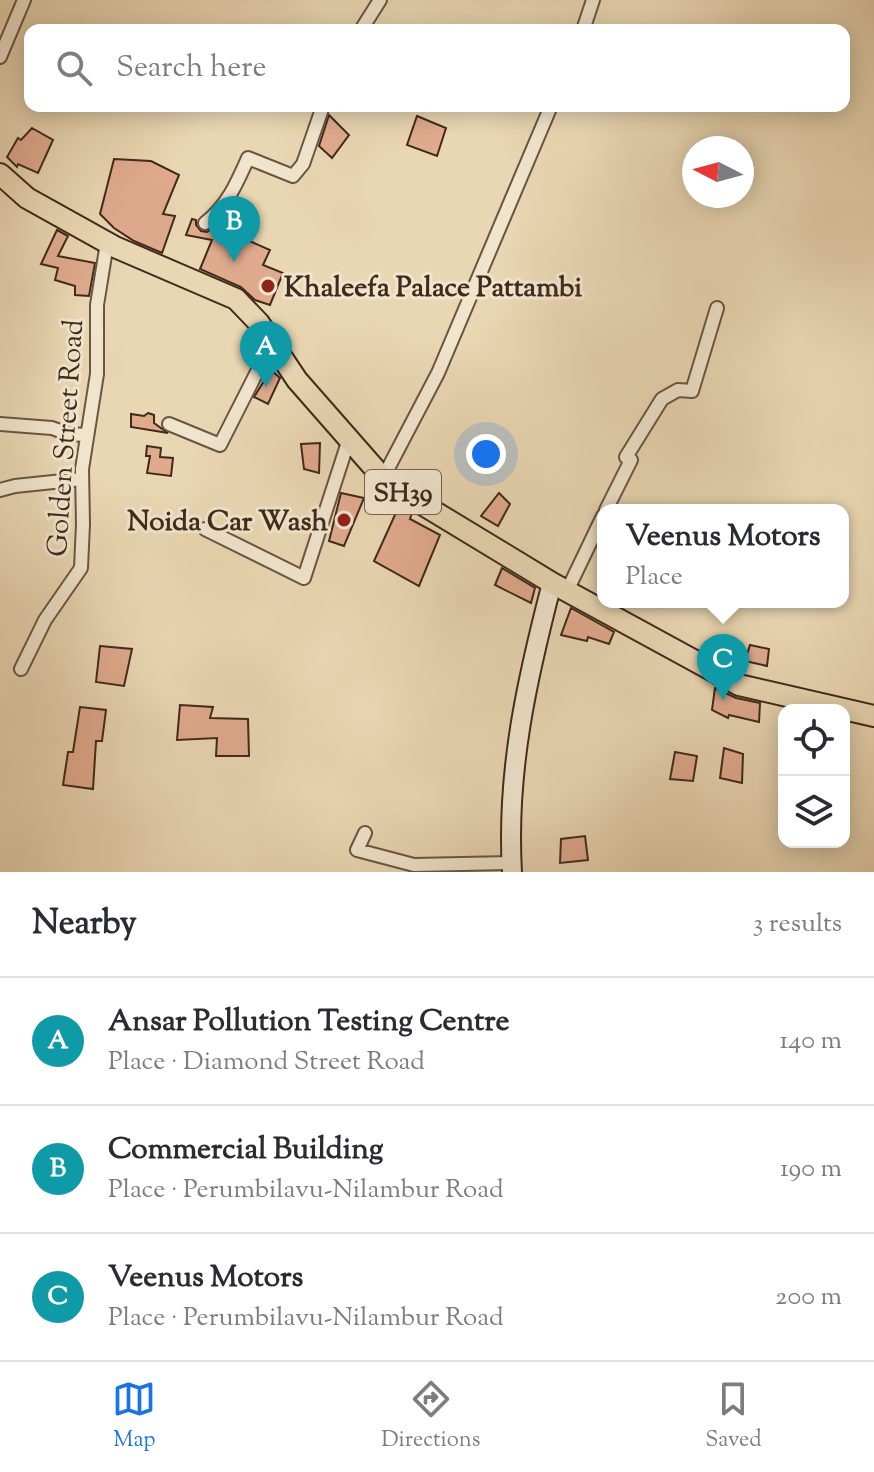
<!DOCTYPE html>
<html lang="en">
<head>
<meta charset="utf-8">
<style>
  :root { --surface:#fff; --page:#f2f2f3; --text:#2b2b33; --muted:#7c7c81; --line:#e1e1e2; --accent:#1a73e8 }
  body { margin:0; font-family:"Sorts Mill Goudy",serif; background:var(--page); color:var(--text) }
  .controls { position:absolute; right:24px; bottom:24px; display:grid; overflow:hidden; border-radius:16px; box-shadow:0 4px 20px #0003 }
  .controls button { width:72px; height:72px; display:grid; place-items:center; padding:0; border:0; border-bottom:2px solid var(--line); background:var(--surface); color:var(--text); font:40px sans-serif }
  .compass { position:absolute; left:682px; top:136px; width:72px; height:72px; border-radius:50%; background:var(--surface); box-shadow:0 4px 20px #0003; rotate:276deg }
  .you { position:absolute; left:486px; top:454px; width:28px; height:28px; margin:-20px; border:6px solid #fff; border-radius:50%; background:#1a73e8; box-shadow:0 0 0 12px #1a73e833 }
  .badge { display:grid; place-items:center; width:52px; height:52px; border-radius:50%; background:var(--accent); color:#fff; font-size:26px; font-weight:700 }
  .pin { position:absolute; translate:-50% -66px; filter:drop-shadow(0 2px 4px #0008) }
  .pin::after { content:''; position:absolute; top:42px; width:28px; height:24px; background:inherit; clip-path:polygon(0 0,100% 0,50% 100%) }
  .popup { position:absolute; left:597px; top:504px; width:252px; height:104px; box-sizing:border-box; display:grid; place-content:center; border-radius:16px; background:var(--surface); filter:drop-shadow(0 2px 6px #0005); font-size:26px; white-space:nowrap; color:var(--muted) }
  .popup b { font-size:30px; color:var(--text) }
  .popup::after { content:''; position:absolute; left:50%; top:100%; margin-left:-16px; border:16px solid transparent; border-top-color:var(--surface) }
  .list { margin:0; padding:0; list-style:none }
  h2 { display:flex; justify-content:space-between; align-items:center; height:104px; margin:0; padding:0 32px; font-size:34px }
  h2 small { font-size:26px; font-weight:400; color:var(--muted) }
  .list li { display:grid; grid-template-columns:52px 1fr auto; gap:24px; align-items:center; box-sizing:border-box; height:128px; padding:0 32px; border-top:2px solid var(--line) }
  .list b { display:block; font-size:30px; white-space:nowrap }
  .list p { margin:0; font-size:26px; white-space:nowrap; color:var(--muted) }
  .list em { font-size:26px; font-style:normal; color:var(--muted) }
  .icon { flex:none; width:44px; height:44px; fill:none; stroke:currentColor; stroke-width:2; stroke-linecap:round; stroke-linejoin:round }
  .map { position:relative; flex:none; width:874px; height:872px; overflow:hidden }
  .search { position:absolute; background:var(--surface); box-shadow:0 4px 20px #0003; left:24px; right:24px; top:24px; height:88px; display:flex; align-items:center; gap:20px; box-sizing:border-box; padding:0 28px; border-radius:16px; color:var(--muted); font-size:30px }
  .sheet { height:488px; background:var(--surface) }
  nav { display:flex; justify-content:space-around; align-items:center; box-sizing:border-box; height:112px; border-top:2px solid var(--line); background:var(--surface); font-size:22px; color:var(--muted) }
  nav a { display:grid; justify-items:center; gap:4px }
  nav .on { color:var(--accent) }
  .map>svg:first-child { display:block }
  .building { fill:#e0aa8d; stroke:#3f2a1c; stroke-width:2 }
  .lines { fill:none; stroke-linecap:round; stroke-linejoin:round }
  .minor-casing { stroke:#6a5542; stroke-width:16 }
  .secondary-casing { stroke:#3f2a1c; stroke-width:22 }
  .primary-casing { stroke:#3f2a1c; stroke-width:24 }
  .minor { stroke:#f1e4cd; stroke-width:12 }
  .secondary { stroke:#f1e4cd; stroke-width:18 }
  .primary { stroke:#e9d6b2; stroke-width:20 }
  .poi-dot { fill:#8f2418; stroke:#f1e4cd; stroke-width:3 }
  .labels { text-anchor:middle; stroke-width:6; stroke-linejoin:round; paint-order:stroke }
  .shield { fill:#f1e4cd; stroke:#746251; stroke-width:2 }
  .shield-label { font-size:26px; font-weight:bold; fill:#3f2a1c }
  .poi-label { font-size:28px; font-weight:bold; fill:#3f2a1c; stroke:#f1e4cd; text-anchor:start }
  .street-label { font-size:28px; fill:#3f2a1c; stroke:#f1e4cd }
</style>
</head>
<body>
<div class="map">
<svg width="874" height="872" viewBox="0 0 874 872">
  <rect width="100%" height="100%" fill="#e9d6b2"/>
  <filter id="stains"><feTurbulence type="fractalNoise" baseFrequency=".0025" numOctaves="4"/><feColorMatrix values="0 0 0 0 .2 0 0 0 0 .09 0 0 0 0 .02 0 0 0 .5 -.17"/></filter>
  <radialGradient id="worn" r=".72"><stop offset=".6" stop-color="#630" stop-opacity="0"/><stop offset="1" stop-color="#630" stop-opacity=".3"/></radialGradient>
  <path class="building" d="M329,115L349,135L332,158L319,146Z
    M417,116L446,128L437,156L407,145Z
    M32,128L53,140L38,173L18,164L17,167L7,157L18,138L21,140Z
    M114,159L151,161L179,175L163,214L175,216L162,253L134,241L114,228L100,214Z
    M192,219L196,220V225L201,231L207,232L215,226L270,250L263,265L283,273L270,305L255,300L241,287L200,269L212,240L186,235Z
    M57,230L68,236L58,256L95,263L89,296L75,295V286L55,280L58,268L41,264Z
    M271,370L280,378L268,404L254,397Z
    M148,413L154,415V423L168,433L131,427V414L144,416Z
    M320,443L319,473L304,469L301,444Z
    M147,446L161,448L160,457L173,458L171,476L147,473L150,456H146Z
    M341,493L364,498L344,546L329,541Z
    M499,493L510,504L498,526L481,516Z
    M399,506L412,513L410,519L440,535L419,586L374,561Z
    M502,568L535,588L531,603L495,585Z
    M571,608L614,632L609,644L588,637L587,641L561,635Z
    M750,645L769,649L767,666L745,661Z
    M100,646L132,649L124,686L96,682Z
    M715,688L736,698L760,703L759,722L729,715L728,718L712,710Z
    M180,705L213,707L210,718L248,719L249,756H216L217,738L177,740Z
    M80,707L106,710L102,741H96L93,789L63,785L68,752H73Z
    M724,748L743,754L742,783L720,778Z
    M675,752L697,756L693,781L670,779Z
    M585,836L588,860L560,863L561,839Z"/>
  <g class="lines">
    <defs>
      <path id="minor" d="M361,30L380,0
        M583,30L593,0
        M0,57L24,0
        M205,223C227,206 237,183 248,158L293,176L303,164L323,106
        M0,424L52,428L68,434L87,435
        M169,424L220,445L260,366L280,353
        M383,478L438,373L551,106
        M0,490L15,486L82,479
        M606,510L631,460L626,457L662,399L678,390L692,391L717,308
        M205,529L304,578L349,439
        M567,591L603,516
        M21,669L45,620L81,568L83,524L82,469L97,374V305L107,243
        M365,833L357,850L414,865L512,863"/>
      <path id="secondary" d="M512,872C506,772 527,679 552,583"/>
      <path id="primary" d="M0,174L27,198L115,247L236,299L259,323L297,380L383,478L397,489L552,583L739,685L874,716"/>
    </defs>
    <use href="#minor" class="minor-casing"/>
    <use href="#secondary" class="secondary-casing"/>
    <use href="#primary" class="primary-casing"/>
    <use href="#minor" class="minor"/>
    <use href="#secondary" class="secondary"/>
    <use href="#primary" class="primary"/>
  </g>
  <g class="poi-dot">
    <circle cx="268" cy="286" r="8"/>
    <circle cx="344" cy="520" r="8"/>
  </g>
  <g class="labels">
    <rect class="shield" x="365" y="470" width="76" height="44" rx="6"/>
    <g class="shield-label">
      <text x="403" y="501">SH39</text>
    </g>
    <g class="poi-label">
      <text x="284" y="296">Khaleefa Palace Pattambi</text>
      <text x="328" y="530" text-anchor="end">Noida Car Wash</text>
    </g>
    <g class="street-label">
      <text transform="translate(64 438) rotate(-86)" y="10">Golden Street Road</text>
    </g>
  </g>
  <rect width="100%" height="100%" filter="url(#stains)"/>
  <rect width="100%" height="100%" fill="url(#worn)"/>
</svg>
<div class="controls">
<button><svg class="icon" aria-label="locate" viewBox="0 0 24 24"><circle cx="12" cy="12" r="6"/><path d="M12 2v4M12 18v4M2 12h4M18 12h4"/></svg></button>
<button><svg class="icon" aria-label="layers" viewBox="0 0 24 24"><path d="M12 4l9 5-9 5-9-5zM3 14l9 5 9-5"/></svg></button>
</div>
<svg class="compass" viewBox="-18 -18 36 36"><path d="M0-13l5 13h-10z" fill="#e53935"/><path d="M0 13l5-13h-10z" fill="#7c7c81"/></svg>
<div class="you"></div>
<div class="pin badge" style="left:266px;top:387px;background:#0f9aa8">A</div>
<div class="pin badge" style="left:234px;top:262px;background:#0f9aa8">B</div>
<div class="pin badge" style="left:723px;top:700px;background:#0f9aa8">C</div>
<div class="popup"><b>Veenus Motors</b>Place</div>
<div class="search"><svg class="icon" aria-label="search" viewBox="0 0 24 24"><circle cx="10" cy="10" r="6"/><path d="M15 15l6 6"/></svg>Search here</div>
</div>
<section class="sheet">
<h2>Nearby<small>3 results</small></h2>
<ul class="list">
<li><span class="badge" style="background:#0f9aa8">A</span><div><b>Ansar Pollution Testing Centre</b><p>Place · Diamond Street Road</p></div><em>140 m</em></li>
<li><span class="badge" style="background:#0f9aa8">B</span><div><b>Commercial Building</b><p>Place · Perumbilavu-Nilambur Road</p></div><em>190 m</em></li>
<li><span class="badge" style="background:#0f9aa8">C</span><div><b>Veenus Motors</b><p>Place · Perumbilavu-Nilambur Road</p></div><em>200 m</em></li>
</ul>
</section>
<nav>
<a class="on"><svg class="icon" aria-label="map" viewBox="0 0 24 24"><path d="M3 6l6-2 6 2 6-2v14l-6 2-6-2-6 2zM9 4v14M15 6v14"/></svg>Map</a>
<a><svg class="icon" aria-label="directions" viewBox="0 0 24 24"><path d="M12 3l9 9-9 9-9-9zM9 14v-3h6M13 9l2 2-2 2"/></svg>Directions</a>
<a><svg class="icon" aria-label="saved" viewBox="0 0 24 24"><path d="M7 4h10v16l-5-4-5 4z"/></svg>Saved</a>
</nav>
</body>
</html>
